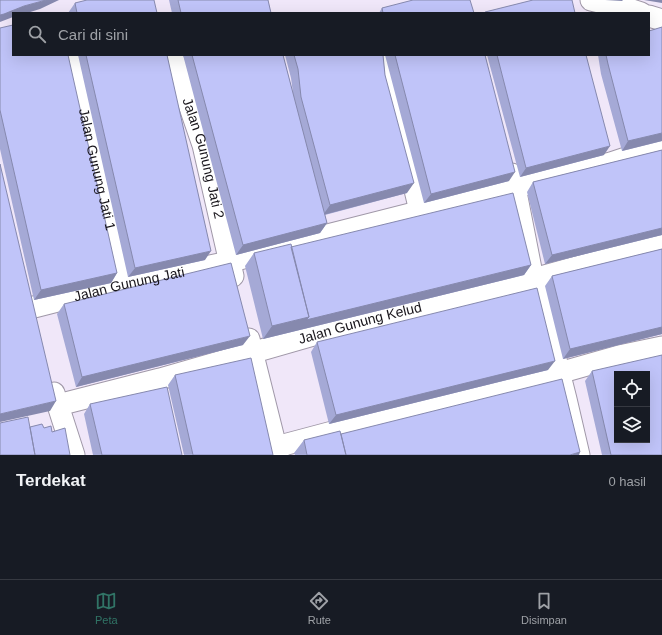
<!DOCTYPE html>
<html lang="id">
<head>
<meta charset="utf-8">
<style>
  :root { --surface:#171b24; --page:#20242c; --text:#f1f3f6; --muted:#9ea1a6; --line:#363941; --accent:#317466 }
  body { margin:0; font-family:Arial,sans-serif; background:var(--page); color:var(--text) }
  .controls { position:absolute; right:12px; bottom:12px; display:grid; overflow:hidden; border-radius:0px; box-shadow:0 4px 16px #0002 }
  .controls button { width:36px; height:36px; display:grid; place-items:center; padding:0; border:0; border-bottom:1px solid var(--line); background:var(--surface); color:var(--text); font:20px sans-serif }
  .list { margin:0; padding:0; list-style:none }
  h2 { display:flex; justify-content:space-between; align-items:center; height:52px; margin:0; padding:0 16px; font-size:17px }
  h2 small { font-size:13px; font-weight:400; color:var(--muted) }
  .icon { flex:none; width:22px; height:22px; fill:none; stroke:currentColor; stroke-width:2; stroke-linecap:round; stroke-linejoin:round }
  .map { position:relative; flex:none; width:662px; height:455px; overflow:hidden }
  .search { position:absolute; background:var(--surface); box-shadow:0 4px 16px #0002; left:12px; right:12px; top:12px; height:44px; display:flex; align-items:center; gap:10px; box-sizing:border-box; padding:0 14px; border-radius:0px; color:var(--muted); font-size:15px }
  .sheet { height:124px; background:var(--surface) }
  nav { display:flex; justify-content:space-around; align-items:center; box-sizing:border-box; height:56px; border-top:1px solid var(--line); background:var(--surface); font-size:11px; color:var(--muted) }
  nav a { display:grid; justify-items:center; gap:2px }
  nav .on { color:var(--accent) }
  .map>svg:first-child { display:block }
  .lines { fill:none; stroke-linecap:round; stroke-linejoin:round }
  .street-casing { stroke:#a098a8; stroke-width:23 }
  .street { stroke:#fff; stroke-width:21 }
  .wall { fill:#a5a9d6 }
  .shaded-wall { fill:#8689ae }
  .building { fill:#c0c4f9; stroke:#8689ae; fill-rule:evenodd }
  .labels { text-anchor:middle; stroke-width:3.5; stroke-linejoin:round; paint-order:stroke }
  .street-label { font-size:14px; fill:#19161c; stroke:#fff }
</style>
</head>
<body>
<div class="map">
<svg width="662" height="455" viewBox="0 0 662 455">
  <rect width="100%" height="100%" fill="#f0e7f9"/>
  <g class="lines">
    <defs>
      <g id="street">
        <path d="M591,0L629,9L641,13"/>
        <path d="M649,16L662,20"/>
        <path id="s1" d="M72,55L94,157L124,284"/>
        <path id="s2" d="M172,55L203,145L233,276"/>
        <path d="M383,55L420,211"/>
        <path d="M512,174L515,187L533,279L545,316L566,399L579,455"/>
        <path id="s3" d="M30,308L124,284L229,262L327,235L611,163L662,146"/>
        <path d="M249,339L278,455"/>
        <path d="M54,393L74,455"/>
        <path id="s4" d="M58,405L160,379L366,320L533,279L602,260L662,241"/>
        <path d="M276,447L505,386L559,373L619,356L662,347"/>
      </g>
    </defs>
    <use href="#street" class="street-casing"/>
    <use href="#street" class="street"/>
  </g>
  <path class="wall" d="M169,0H268L271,13H172Z
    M75,3L157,13H68Z
    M382,8L474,13H379Z
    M0,28L117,273L111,283L34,300L0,149Z
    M78,55H167L205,260L128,277Z
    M183,55H283L293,93L291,78L285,55H383L385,75L407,193L325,215L327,223L320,233L236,255Z
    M385,55H485L509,181L424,203Z
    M487,55H586L604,155L520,177Z
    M598,55H649L662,141L622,151L601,74Z
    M662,150V235L545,264L527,192L533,182Z
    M291,247L531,265L524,275L263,339L245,266L254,253Z
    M662,249V334L563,359L545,286L552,276Z
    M64,304L243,345L76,387L57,314Z
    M317,342L548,370L329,424L311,352Z
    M592,371L662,455H602L585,381Z
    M175,375L273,455H184L168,385Z
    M90,404L182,455H93L84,414Z
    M341,434L579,455H295L294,453L304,440Z"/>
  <path class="shaded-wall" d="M46,0H59L40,9L27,13H13V17L0,22V15L24,6Z
    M605,0H623L622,1Z
    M644,0H662V3Z
    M662,133V141L622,151L628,141Z
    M610,146L604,155L520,177L526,168Z
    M515,172L509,181L424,203L431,194Z
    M414,183L407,193L323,215L330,205Z
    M327,223L320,233L236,255L243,245Z
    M662,228V235L545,264L552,255Z
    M211,251L205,260L128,277L135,268Z
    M531,265L524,275L263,339L272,326L309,317Z
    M117,273L111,283L34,300L41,290Z
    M662,327V334L563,359L570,349Z
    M250,336L243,345L76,387L82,377Z
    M555,361L548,370L329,424L336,415Z
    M56,401L50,411L0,422V414Z
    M580,452L579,455H570Z"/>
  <path class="building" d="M0,0H46L24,6L4,14L0,15Z
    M87,0H154L157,13H77L75,3Z
    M178,0H268L271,13H181Z
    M413,0H470L474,13H383L382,8Z
    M533,0H572L575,13H485V12Z
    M13,25V55H68L117,273L41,290L0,110V28Z
    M662,27V133L628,141L608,64L606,55H649V31Z
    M86,55H167L211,251L135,268Z
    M192,55H283L327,223L243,245Z
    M294,55H383L385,75L414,183L330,205L301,97L298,69Z
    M395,55H485L515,172L431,194Z
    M497,55H586L610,146L526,168Z
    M662,150V228L552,255L533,182Z
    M0,164L56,401L0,414Z
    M513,193L531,265L306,320L309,317L291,247Z
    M291,244L309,317L272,326L254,253Z
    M662,249V327L570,349L552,276Z
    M231,263L250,336L82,377L64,304Z
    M537,288L555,361L336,415L317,342Z
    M662,355V455H611L592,371ZM617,374H647V440H617Z
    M251,358L273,455H193L175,375Z
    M562,379L580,452L570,455H346L341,434Z
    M167,387L182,455H102L90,404Z
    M28,417L35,455H0V423Z
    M42,424L44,428L51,426L52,432L65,428L70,455H35L30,427Z
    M340,431L346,455H307L304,440Z"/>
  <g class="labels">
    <g class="street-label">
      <text dy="5" stroke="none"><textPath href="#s2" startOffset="108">Jalan Gunung Jati 2</textPath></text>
      <text dy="5" stroke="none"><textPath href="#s1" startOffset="117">Jalan Gunung Jati 1</textPath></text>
      <text dy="5" stroke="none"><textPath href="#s3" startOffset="102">Jalan Gunung Jati</textPath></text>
      <text dy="5" stroke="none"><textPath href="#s4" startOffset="313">Jalan Gunung Kelud</textPath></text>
    </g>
  </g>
</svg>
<div class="controls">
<button><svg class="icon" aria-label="locate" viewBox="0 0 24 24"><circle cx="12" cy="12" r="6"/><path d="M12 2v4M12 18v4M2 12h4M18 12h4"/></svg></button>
<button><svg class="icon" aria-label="layers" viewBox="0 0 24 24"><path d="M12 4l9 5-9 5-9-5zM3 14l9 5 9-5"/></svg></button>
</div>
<div class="search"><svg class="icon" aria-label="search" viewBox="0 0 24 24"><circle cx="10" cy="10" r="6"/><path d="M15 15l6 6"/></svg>Cari di sini</div>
</div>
<section class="sheet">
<h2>Terdekat<small>0 hasil</small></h2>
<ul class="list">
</ul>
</section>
<nav>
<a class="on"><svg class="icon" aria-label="map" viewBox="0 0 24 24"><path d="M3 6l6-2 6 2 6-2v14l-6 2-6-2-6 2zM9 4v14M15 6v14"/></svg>Peta</a>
<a><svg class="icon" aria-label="directions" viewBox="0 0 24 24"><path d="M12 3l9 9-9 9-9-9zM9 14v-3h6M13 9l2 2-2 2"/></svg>Rute</a>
<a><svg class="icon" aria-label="saved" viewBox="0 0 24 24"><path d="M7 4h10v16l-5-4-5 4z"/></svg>Disimpan</a>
</nav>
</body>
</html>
